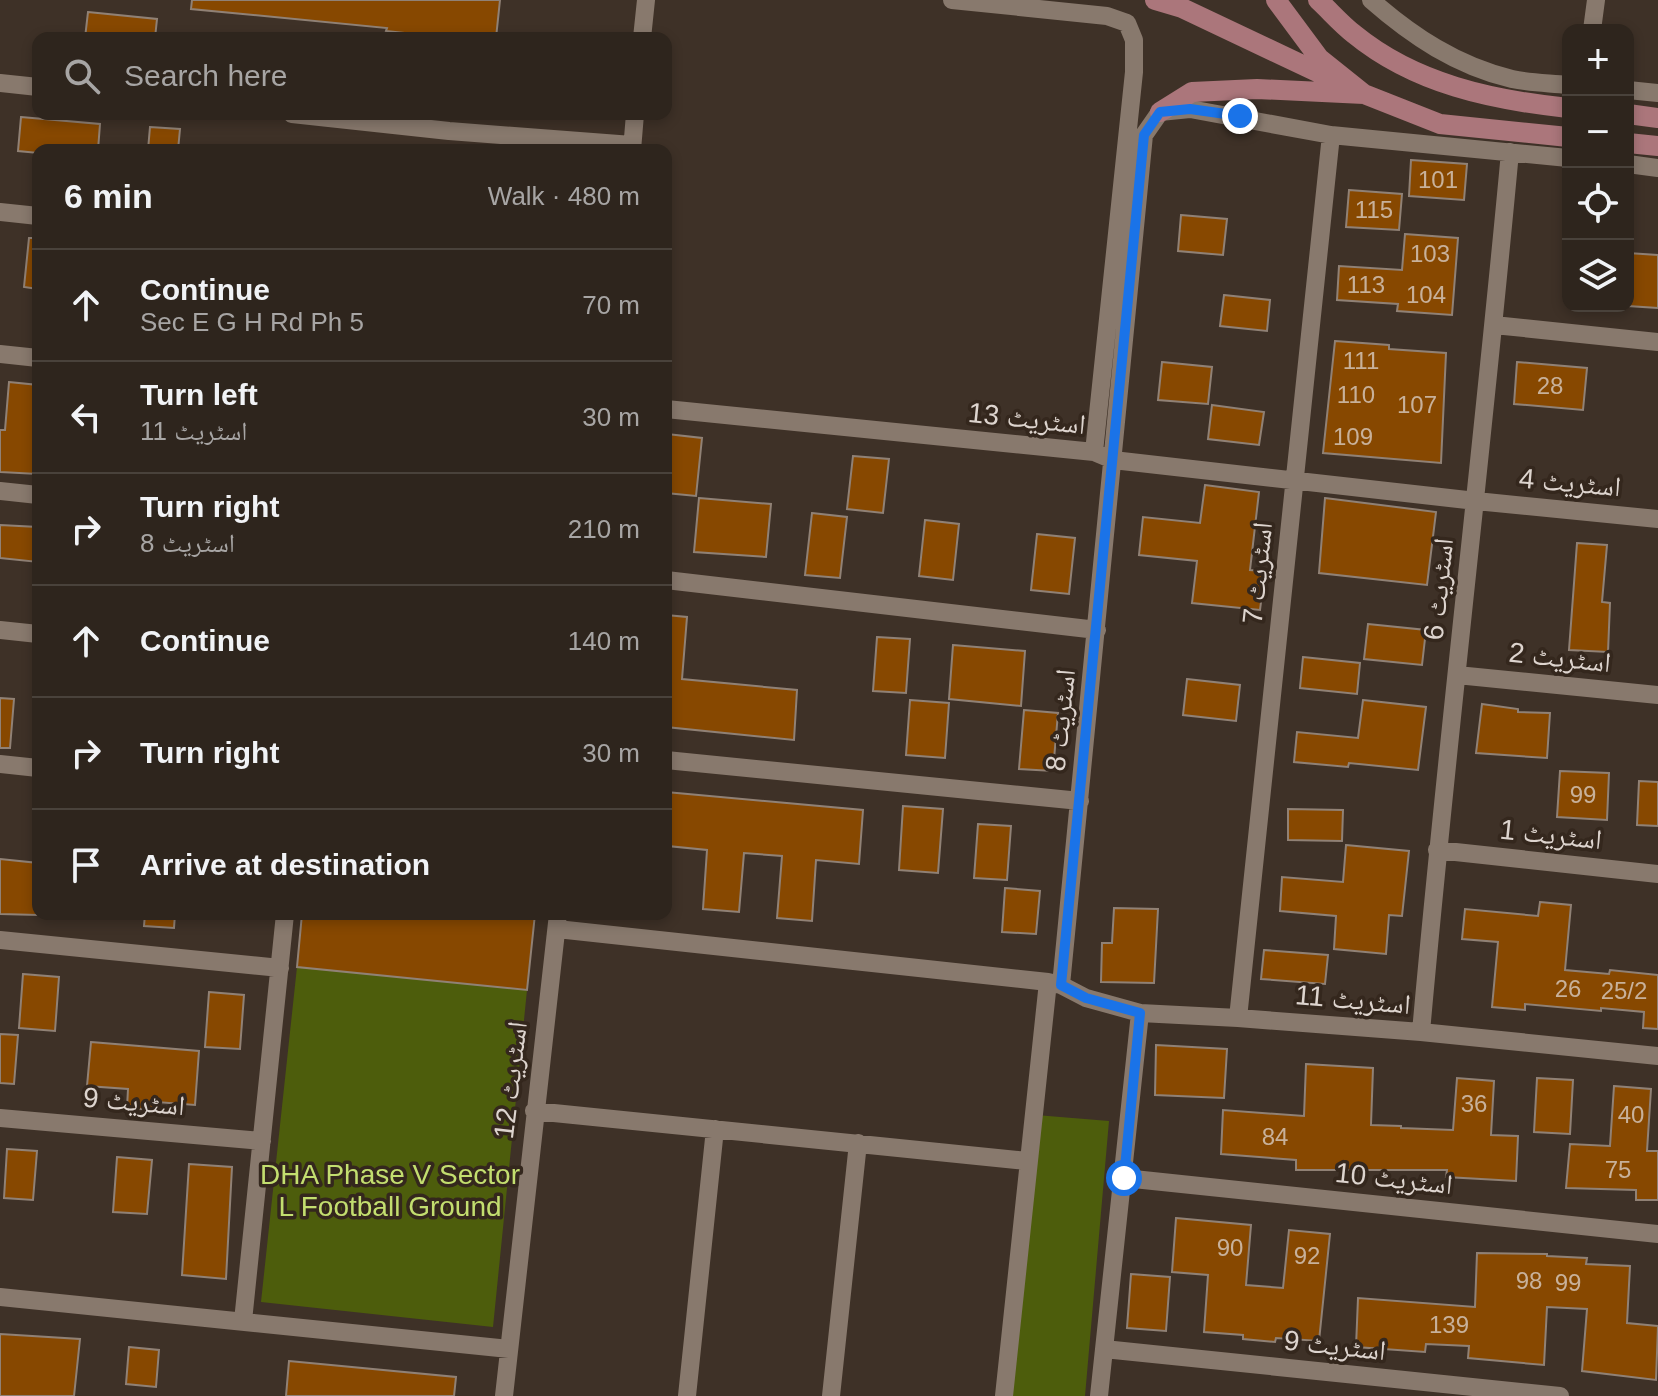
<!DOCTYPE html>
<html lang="en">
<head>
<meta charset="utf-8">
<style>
  :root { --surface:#2e251d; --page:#3a312a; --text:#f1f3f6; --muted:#a7a5a4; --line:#49423b }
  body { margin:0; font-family:Arial,"Noto Naskh Arabic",sans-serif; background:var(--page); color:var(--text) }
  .controls { position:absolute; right:24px; top:24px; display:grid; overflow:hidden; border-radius:16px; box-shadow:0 4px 12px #0003 }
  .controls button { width:72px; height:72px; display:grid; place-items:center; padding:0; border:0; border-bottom:2px solid var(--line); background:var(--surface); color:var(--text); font:40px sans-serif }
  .stop { position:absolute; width:24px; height:24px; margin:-18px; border:6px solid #1a73e8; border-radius:50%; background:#fff }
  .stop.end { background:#1a73e8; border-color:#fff; box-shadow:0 2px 8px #0008 }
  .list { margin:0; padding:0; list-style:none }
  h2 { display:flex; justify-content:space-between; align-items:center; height:104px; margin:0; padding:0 32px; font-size:34px }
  h2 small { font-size:26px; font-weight:400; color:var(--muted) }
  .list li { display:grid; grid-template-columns:52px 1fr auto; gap:24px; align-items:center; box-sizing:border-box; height:112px; padding:0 32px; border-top:2px solid var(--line) }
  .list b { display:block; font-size:30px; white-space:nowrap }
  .list p { margin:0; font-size:26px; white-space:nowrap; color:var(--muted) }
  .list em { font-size:26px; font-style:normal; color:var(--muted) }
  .icon { flex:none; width:44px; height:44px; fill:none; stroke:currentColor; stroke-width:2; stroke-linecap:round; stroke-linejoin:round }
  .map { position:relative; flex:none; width:1658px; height:1396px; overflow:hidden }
  .search { position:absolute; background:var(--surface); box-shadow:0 4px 12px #0003; left:32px; top:32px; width:640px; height:88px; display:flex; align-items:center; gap:20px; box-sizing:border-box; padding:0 28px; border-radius:16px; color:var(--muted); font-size:30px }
  .panel { position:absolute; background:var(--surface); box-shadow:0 4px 12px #0003; left:32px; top:144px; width:640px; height:776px; border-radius:16px }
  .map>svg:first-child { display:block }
  .green { fill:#4d5d0c }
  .building { fill:#874800; stroke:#908175; stroke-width:2 }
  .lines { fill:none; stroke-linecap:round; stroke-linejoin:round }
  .minor { stroke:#88796d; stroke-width:18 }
  .secondary { stroke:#ab767b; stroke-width:20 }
  .route { stroke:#1a73e8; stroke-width:10 }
  .labels { text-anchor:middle; stroke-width:7; stroke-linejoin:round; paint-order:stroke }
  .number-label { font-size:24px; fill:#c8b19a }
  .street-label { font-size:28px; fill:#ddd4ce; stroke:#34271d }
  .park-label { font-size:28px; fill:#c3de6f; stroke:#34271d }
</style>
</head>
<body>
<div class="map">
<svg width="1658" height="1396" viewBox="0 0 1658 1396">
  <rect width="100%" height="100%" fill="#3e3127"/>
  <path class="green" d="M297,967L527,990L493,1327L261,1302Z
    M1036,1115L1109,1121L1085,1396H1011Z"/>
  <path class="building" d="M192,0H500L496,38L451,35V38L386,31L387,28L191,9Z
    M88,12L157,19L155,38H85Z
    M21,117L100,124L98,150H38V153L18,151Z
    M150,127L180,129L178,150H148Z
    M1411,160L1467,164L1464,200L1409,196Z
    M1349,190L1402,194L1399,230L1346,227Z
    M1181,215L1227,219L1223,255L1178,251Z
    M1405,234L1458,238L1452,315L1397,311L1398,304L1337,300L1339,266L1402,270Z
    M29,238H38V289L24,287Z
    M1628,253L1658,255V308L1628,306Z
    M1224,295L1270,300L1267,331L1220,326Z
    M1335,341L1389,345V349L1446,353L1441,463L1323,453Z
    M1162,362L1212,367L1208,404L1158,400Z
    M1517,362L1587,368L1583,410L1514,404Z
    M9,382L38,385L34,434L38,435V474L0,472V430H5Z
    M1212,405L1264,412L1259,445L1208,439Z
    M667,434L702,438L696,496L666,493Z
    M853,456L889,459L883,513L847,509Z
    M1205,485L1259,492L1250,570L1265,571L1260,610L1192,603L1197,561L1139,555L1143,517L1200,523Z
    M699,498L771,504L766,557L694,552Z
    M1325,498L1436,512L1427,585L1319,573Z
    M812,513L847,517L840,578L805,575Z
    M925,520L959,524L953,580L919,576Z
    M0,525L38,527V562L0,558Z
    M1037,534L1075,538L1069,594L1031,590Z
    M1577,543L1607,545L1602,602L1610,603L1608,652L1569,650Z
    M666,615L687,617L682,679L797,690L794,740L666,727Z
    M1368,624L1426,630L1422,665L1364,659Z
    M877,637L910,639L906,693L873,691Z
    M953,645L1025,651L1021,706L949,699Z
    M1303,657L1360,663L1357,694L1300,688Z
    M1187,679L1240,685L1236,721L1183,715Z
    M0,698L14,699L10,748H0Z
    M910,700L949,703L945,758L906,755Z
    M1363,700L1426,707L1418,770L1349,763L1348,767L1294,762L1297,732L1358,738Z
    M1482,704L1518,709V712L1550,713L1547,758L1476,753Z
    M1024,710L1058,713L1053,771L1019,769Z
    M1560,771L1609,773L1607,820L1557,817Z
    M1639,781L1658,782V826L1637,825Z
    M666,792L863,810L859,864L816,860L812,921L777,918L782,856L744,853L739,912L703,909L707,850L668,846L669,841H666Z
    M903,806L943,809L938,873L899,870Z
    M1288,809L1343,810L1342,841L1288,840Z
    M978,824L1011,826L1007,880L974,878Z
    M1346,845L1409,851L1402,916L1389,915L1386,954L1334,949L1336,916L1280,911L1282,877L1343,882Z
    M0,859L38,863V915L0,914Z
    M1005,888L1040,891L1036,934L1002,932Z
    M1540,902L1571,905L1565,970L1609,974L1610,970L1658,975V1029L1643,1028L1644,1012L1601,1008V1011L1525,1004V1010L1492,1007L1498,942L1462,939L1465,909L1538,916Z
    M1114,908L1158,909L1154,983L1101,982L1102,943H1112Z
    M145,914H175L174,928L144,926Z
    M302,914H535L527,990L297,967Z
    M1264,950L1328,955L1325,984L1261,979Z
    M23,974L59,977L55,1031L19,1028Z
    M209,992L244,995L240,1049L205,1047Z
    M0,1034L18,1035L14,1084L0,1083Z
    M91,1042L199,1051L195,1105L157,1102L156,1110L127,1108L128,1089L87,1086Z
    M1156,1045L1227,1049L1224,1098L1155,1095Z
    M1306,1064L1373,1068L1371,1125L1401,1126V1128L1453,1130L1457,1078L1494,1081L1491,1135L1518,1136L1516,1181L1446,1177L1447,1170H1296V1160L1221,1154L1223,1110L1304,1116Z
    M1537,1078L1573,1080L1570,1134L1534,1132Z
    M1614,1086L1651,1089L1647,1151H1658V1200H1636V1190L1566,1188L1570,1144L1610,1146Z
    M7,1149L37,1151L33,1200L4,1198Z
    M117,1157L152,1160L147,1214L113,1212Z
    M189,1164L232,1167L226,1279L182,1275Z
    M1176,1218L1251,1225L1246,1285L1283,1288L1289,1230L1330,1234L1319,1341L1276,1338L1275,1342L1243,1339V1335L1204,1332L1208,1275L1172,1272Z
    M1477,1253L1547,1254V1256L1587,1258L1586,1264L1630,1266L1627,1323L1658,1326L1656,1380L1582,1371L1587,1309L1547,1307L1544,1365L1468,1358L1469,1346L1426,1344L1425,1352L1356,1347L1358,1298L1475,1307Z
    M1131,1274L1170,1277L1166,1331L1127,1328Z
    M0,1334L80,1339L74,1396H0Z
    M129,1347L159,1350L156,1387L126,1384Z
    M289,1361L456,1377L454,1396H286Z"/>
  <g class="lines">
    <path class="minor" d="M952,0L1107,16L1127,23L1134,40V72L1094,452
      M1371,0C1412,36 1457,66 1512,79C1530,83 1550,83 1568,85
      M1592,30L1596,0
      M642,38L646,0
      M0,83L38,87
      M1628,90L1658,93
      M292,114L449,131L632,145
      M632,150L635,114
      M1628,164L1658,168
      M0,212L38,216
      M1494,325L1658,342
      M0,354L38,358
      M666,409L1094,452L1113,460L1476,501L1658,519
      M0,491L38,495
      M666,580L1097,630
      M0,630L38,634
      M1457,675L1658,695
      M666,760L1080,801
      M0,764L38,768
      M1437,850L1658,874
      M557,929L1048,982L1061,985L1086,998L1140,1013L1238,1018L1421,1032L1658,1056
      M0,940L280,968
      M1061,985L1144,135L1160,112L1190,109L1331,135L1568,158
      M1238,1018L1331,135
      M1421,1032C1447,739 1483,446 1510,152
      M534,1111L1027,1161
      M0,1118L262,1141
      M1124,1178L1658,1234
      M0,1297L509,1349
      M243,1321L285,914
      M1104,1349L1560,1396
      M504,1396L558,914
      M687,1396L715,1129
      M831,1396L858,1143
      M1004,1396L1048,982
      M1099,1396L1140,1013"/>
    <path class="secondary" d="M1155,0L1182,8L1332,79
      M1276,0L1319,58L1364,94L1440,124L1568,137
      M1318,0C1330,11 1341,24 1354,34C1415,84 1492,100 1568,108
      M1160,112L1192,92L1257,89L1364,94
      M1628,114L1658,118
      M1628,143L1658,146"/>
  </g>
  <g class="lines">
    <path class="route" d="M1124,1178L1140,1013L1086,998L1061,985L1144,135L1160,112L1190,109L1240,116"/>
  </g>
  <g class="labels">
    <g class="number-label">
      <text x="1438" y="188">101</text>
      <text x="1374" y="218">115</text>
      <text x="1430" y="262">103</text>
      <text x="1366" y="293">113</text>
      <text x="1426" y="303">104</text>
      <text x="1361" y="369">111</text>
      <text x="1550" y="394">28</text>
      <text x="1356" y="403">110</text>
      <text x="1417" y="413">107</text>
      <text x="1353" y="445">109</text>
      <text x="1583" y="803">99</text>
      <text x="1568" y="997">26</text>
      <text x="1624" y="999">25/2</text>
      <text x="1474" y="1112">36</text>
      <text x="1631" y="1123">40</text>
      <text x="1275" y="1145">84</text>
      <text x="1618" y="1178">75</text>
      <text x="1230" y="1256">90</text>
      <text x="1307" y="1264">92</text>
      <text x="1529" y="1289">98</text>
      <text x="1568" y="1291">99</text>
      <text x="1449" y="1333">139</text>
    </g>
    <g class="street-label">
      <text transform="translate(1027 418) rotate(6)" y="10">اسٹریٹ 13</text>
      <text transform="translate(1570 482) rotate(5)" y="10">اسٹریٹ 4</text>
      <text transform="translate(1257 573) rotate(-84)" y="10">اسٹریٹ 7</text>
      <text transform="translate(1438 589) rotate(-84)" y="10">اسٹریٹ 6</text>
      <text transform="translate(1560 657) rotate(6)" y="10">اسٹریٹ 2</text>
      <text transform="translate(1060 720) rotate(-84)" y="10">اسٹریٹ 8</text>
      <text transform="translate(1551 834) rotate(6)" y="10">اسٹریٹ 1</text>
      <text transform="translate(1353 999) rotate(5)" y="10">اسٹریٹ 11</text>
      <text transform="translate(510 1080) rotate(-83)" y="10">اسٹریٹ 12</text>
      <text transform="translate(134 1101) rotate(5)" y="10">اسٹریٹ 9</text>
      <text transform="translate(1394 1178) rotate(6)" y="10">اسٹریٹ 10</text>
      <text transform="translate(1335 1345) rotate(6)" y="10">اسٹریٹ 9</text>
    </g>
    <g class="park-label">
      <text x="390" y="1184">DHA Phase V Sector<tspan x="390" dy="32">L Football Ground</tspan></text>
    </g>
  </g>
</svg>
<div class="controls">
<button>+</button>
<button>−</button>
<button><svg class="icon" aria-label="locate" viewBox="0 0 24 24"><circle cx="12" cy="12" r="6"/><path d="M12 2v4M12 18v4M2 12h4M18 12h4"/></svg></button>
<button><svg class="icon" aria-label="layers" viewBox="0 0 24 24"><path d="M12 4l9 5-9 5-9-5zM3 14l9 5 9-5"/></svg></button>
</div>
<div class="stop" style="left:1124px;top:1178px"></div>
<div class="stop end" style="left:1240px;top:116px"></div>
<div class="search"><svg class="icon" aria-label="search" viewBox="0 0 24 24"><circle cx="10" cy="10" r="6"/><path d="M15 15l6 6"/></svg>Search here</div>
<section class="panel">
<h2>6 min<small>Walk · 480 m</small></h2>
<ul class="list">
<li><svg class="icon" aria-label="ahead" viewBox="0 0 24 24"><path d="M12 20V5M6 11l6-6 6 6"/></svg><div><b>Continue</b><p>Sec E G H Rd Ph 5</p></div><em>70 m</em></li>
<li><svg class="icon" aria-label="left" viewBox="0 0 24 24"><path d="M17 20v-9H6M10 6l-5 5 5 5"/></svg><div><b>Turn left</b><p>اسٹریٹ 11</p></div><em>30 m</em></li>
<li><svg class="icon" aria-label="right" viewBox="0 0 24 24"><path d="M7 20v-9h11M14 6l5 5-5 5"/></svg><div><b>Turn right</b><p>اسٹریٹ 8</p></div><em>210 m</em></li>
<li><svg class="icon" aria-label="ahead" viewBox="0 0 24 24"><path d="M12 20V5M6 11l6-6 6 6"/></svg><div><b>Continue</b></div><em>140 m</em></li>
<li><svg class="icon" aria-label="right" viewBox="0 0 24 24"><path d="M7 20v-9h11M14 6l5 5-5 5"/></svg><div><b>Turn right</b></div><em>30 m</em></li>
<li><svg class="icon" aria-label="arrive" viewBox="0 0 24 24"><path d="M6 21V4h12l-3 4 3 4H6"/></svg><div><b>Arrive at destination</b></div></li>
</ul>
</section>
</div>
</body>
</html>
